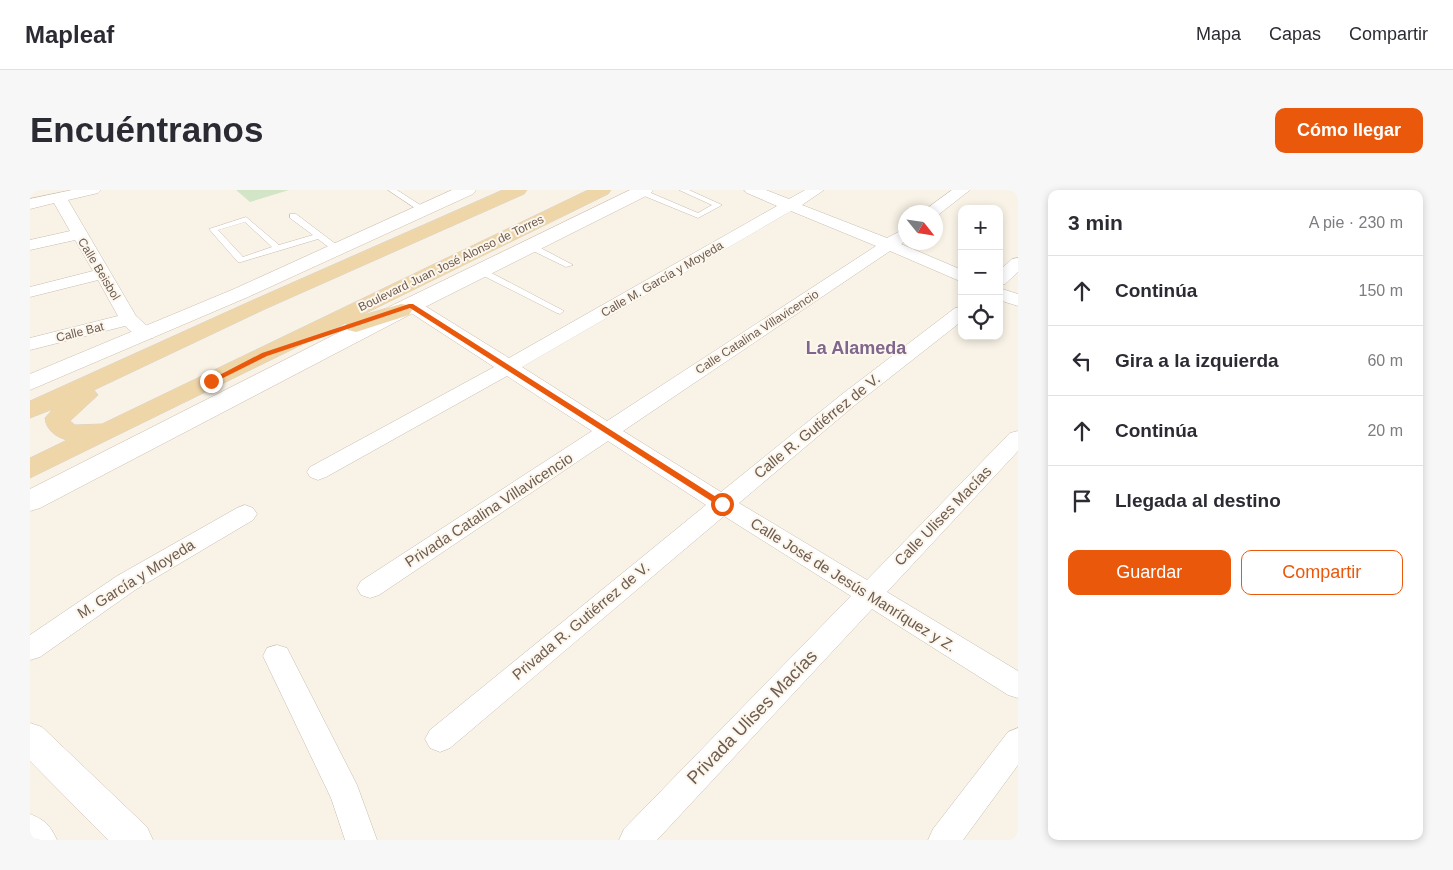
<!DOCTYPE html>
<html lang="es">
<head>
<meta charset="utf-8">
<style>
  :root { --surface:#fff; --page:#f7f7f7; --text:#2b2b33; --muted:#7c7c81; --line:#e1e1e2; --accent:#ea580c }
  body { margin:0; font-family:Helvetica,sans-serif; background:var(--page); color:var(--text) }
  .controls { position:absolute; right:15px; top:15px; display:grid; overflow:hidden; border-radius:10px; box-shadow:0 2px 8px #0003 }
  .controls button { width:45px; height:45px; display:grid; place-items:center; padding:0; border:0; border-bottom:1px solid var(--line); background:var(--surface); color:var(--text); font:25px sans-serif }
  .compass { position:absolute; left:868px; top:15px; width:45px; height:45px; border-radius:50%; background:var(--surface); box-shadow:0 2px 8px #0003; rotate:120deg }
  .stop { position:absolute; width:15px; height:15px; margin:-11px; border:4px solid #ea580c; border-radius:50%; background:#fff }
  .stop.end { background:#ea580c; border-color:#fff; box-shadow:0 1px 5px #0008 }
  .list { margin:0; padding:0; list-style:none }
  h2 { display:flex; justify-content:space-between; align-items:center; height:65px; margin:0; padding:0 20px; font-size:21px }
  h2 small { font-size:16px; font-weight:400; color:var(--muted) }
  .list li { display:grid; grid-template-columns:32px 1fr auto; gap:15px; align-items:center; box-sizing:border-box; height:70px; padding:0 20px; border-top:1px solid var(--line) }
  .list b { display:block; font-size:19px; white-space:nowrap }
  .list em { font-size:16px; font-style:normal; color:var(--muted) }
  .actions { display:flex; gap:10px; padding:15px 20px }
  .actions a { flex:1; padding:11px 0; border:1px solid var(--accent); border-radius:10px; text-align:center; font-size:18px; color:var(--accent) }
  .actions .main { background:var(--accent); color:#fff }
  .icon { flex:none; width:28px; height:28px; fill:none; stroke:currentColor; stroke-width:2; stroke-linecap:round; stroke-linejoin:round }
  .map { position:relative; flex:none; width:988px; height:650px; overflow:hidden; border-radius:10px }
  header { display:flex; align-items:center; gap:30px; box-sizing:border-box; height:70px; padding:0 25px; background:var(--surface); border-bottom:1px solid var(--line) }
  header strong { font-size:24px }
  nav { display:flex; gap:28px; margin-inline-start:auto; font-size:18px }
  .intro { display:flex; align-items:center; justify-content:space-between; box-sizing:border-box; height:120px; padding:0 30px }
  h1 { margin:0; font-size:35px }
  .button { padding:12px 22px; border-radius:10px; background:var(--accent); color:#fff; font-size:18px; font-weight:700 }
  main { display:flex; gap:30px; padding:0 30px }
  aside { flex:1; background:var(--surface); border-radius:10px; box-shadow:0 2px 8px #0003 }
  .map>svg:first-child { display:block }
  .green { fill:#d3e5c7 }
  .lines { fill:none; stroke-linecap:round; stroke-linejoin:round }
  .lane-casing { stroke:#c9bbaf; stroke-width:1 }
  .street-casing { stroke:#c9bbaf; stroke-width:1 }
  .secondary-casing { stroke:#cebdb0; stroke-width:1 }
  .primary-casing { stroke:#d7d1ce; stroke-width:1 }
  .lane { fill:#fff; fill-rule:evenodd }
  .street { fill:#fff; fill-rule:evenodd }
  .secondary { fill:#fff; fill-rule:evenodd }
  .primary { fill:#efd6a8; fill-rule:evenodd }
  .route { fill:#ea580c }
  .labels { text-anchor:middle; stroke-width:4; stroke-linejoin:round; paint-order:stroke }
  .far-street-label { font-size:12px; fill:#6f5b4f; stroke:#fcf7ed }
  .street-label { font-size:15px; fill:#6f5b4f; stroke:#fcf7ed }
  .quarter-label { font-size:18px; font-weight:bold; fill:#80668c; stroke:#fcf7ed }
  .near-street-label { font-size:18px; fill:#6f5b4f; stroke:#fcf7ed }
</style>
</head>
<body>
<header>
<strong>Mapleaf</strong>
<nav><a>Mapa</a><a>Capas</a><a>Compartir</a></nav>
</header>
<div class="intro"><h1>Encuéntranos</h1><a class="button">Cómo llegar</a></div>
<main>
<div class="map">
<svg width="988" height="650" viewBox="0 0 988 650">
  <rect width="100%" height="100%" fill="#f9f3e7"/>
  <path class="green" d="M206,0H259L220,12Z"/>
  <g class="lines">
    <defs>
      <path id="lane" d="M358,0H367L398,20L391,22Z
        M607,0H614L668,23L682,15L649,0H659L692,15L668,28L607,3Z
        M260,24H266L311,58V62H305L288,49L211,72H208L179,39L216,27L249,55L283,45L260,28ZM215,32L242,57L213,67L188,40Z
        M497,54H503L543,75L536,77L497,58Z
        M448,79H454L534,121L530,124L527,123L448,83Z"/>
      <path id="street" d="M42,0H71L68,3L38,10L106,126L126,144L123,148H109L95,136L0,160V148L88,126L68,90L0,107V97L63,81L45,50L0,60V50L40,41L24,13L0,19V9Z
        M714,0H736L759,9L775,0H794L772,15L857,48L876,38V51L871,54L932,80V92L860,61L593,241L691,302L811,205L925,118L932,117V131L825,215L709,313L837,390L980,243L988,241V261L857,402L988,481V508L978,505L842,419L627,650H589L594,639L821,406L694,326L420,558L410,562L400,558L395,549L400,540L676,315L578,251L349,405L340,408L331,405L327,398L331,391L562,241L477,186L296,287L288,290L280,287L277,282L280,277L464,177L375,119L372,115L375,111H387L479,168L747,16L717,3ZM761,21L846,56L577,231L492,177Z
        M922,0H940L908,25L906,26V22H894L896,19Z
        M988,68V82L975,94L969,95V81L982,69Z
        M969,98L988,104V116L969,110Z
        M215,315L223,318L227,324L223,330L105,400L10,467L0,470V445L87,386L207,318Z
        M247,455L257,458L327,595L347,650H315L301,608L233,466L237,458Z
        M988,538V575L933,650H898L903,639L978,542Z"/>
      <path id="secondary" d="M422,0H446L443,4L218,107L0,200V184L204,99Z
        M600,0H623L620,4L379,125L10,318L0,321V299L363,115Z
        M0,533L12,537L117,637L123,650H78L0,571Z
        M0,624C15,630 20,635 27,650H0Z"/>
      <path id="primary" d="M473,0H497L494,4L235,119L64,200L68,205L40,231L45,235L72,234L558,0H581L578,4L330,126L371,114L379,115L382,120L379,125L326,142L318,140L316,133L0,288V268L37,250C26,247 16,240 15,228L23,219L0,228V211L221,111Z"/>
    </defs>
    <use href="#lane" class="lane-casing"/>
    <use href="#street" class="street-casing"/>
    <use href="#secondary" class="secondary-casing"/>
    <use href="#primary" class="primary-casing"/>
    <use href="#lane" class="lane"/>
    <use href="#street" class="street"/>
    <use href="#secondary" class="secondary"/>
    <use href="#primary" class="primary"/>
  </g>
  <path class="route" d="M379,114H383L694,312V316H689L380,118L237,166L183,193L178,191L232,163Z"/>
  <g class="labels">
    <g class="far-street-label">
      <text transform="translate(421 73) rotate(-26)" y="4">Boulevard Juan José Alonso de Torres</text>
      <text transform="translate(69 79) rotate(59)" y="4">Calle Beisbol</text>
      <text transform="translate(632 89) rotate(-30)" y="4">Calle M. García y Moyeda</text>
      <text transform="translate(50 142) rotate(-14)" y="4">Calle Bat</text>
      <text transform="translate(727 142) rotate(-33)" y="4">Calle Catalina Villavicencio</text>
    </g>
    <g class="street-label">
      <text transform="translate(787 236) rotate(-39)" y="5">Calle R. Gutiérrez de V.</text>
      <text transform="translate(459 320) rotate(-33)" y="5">Privada Catalina Villavicencio</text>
      <text transform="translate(913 326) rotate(-46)" y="5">Calle Ulises Macías</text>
      <text transform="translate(106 389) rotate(-32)" y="5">M. García y Moyeda</text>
      <text transform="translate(823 395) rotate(32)" y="5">Calle José de Jesús Manríquez y Z.</text>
      <text transform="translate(551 431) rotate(-40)" y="5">Privada R. Gutiérrez de V.</text>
    </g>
    <g class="quarter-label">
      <text x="826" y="164">La Alameda</text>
    </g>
    <g class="near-street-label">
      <text transform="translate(722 527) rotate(-46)" y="6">Privada Ulises Macías</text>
    </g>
  </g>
</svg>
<div class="controls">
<button>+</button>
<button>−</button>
<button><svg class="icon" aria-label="locate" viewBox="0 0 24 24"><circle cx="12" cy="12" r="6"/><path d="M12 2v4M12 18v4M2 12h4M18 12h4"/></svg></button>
</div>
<svg class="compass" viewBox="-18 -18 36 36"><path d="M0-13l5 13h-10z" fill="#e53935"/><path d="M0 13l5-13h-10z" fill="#7c7c81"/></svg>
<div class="stop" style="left:692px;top:314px"></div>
<div class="stop end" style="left:181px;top:191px"></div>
</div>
<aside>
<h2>3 min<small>A pie · 230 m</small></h2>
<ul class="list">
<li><svg class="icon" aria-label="ahead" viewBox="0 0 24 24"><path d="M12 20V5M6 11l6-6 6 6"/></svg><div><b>Continúa</b></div><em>150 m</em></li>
<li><svg class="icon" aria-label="left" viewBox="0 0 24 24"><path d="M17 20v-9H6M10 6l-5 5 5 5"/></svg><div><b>Gira a la izquierda</b></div><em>60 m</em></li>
<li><svg class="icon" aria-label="ahead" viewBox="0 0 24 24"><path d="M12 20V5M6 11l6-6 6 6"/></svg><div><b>Continúa</b></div><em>20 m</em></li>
<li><svg class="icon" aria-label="arrive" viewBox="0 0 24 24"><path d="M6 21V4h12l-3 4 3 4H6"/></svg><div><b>Llegada al destino</b></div></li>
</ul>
<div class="actions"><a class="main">Guardar</a><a>Compartir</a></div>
</aside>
</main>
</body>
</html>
